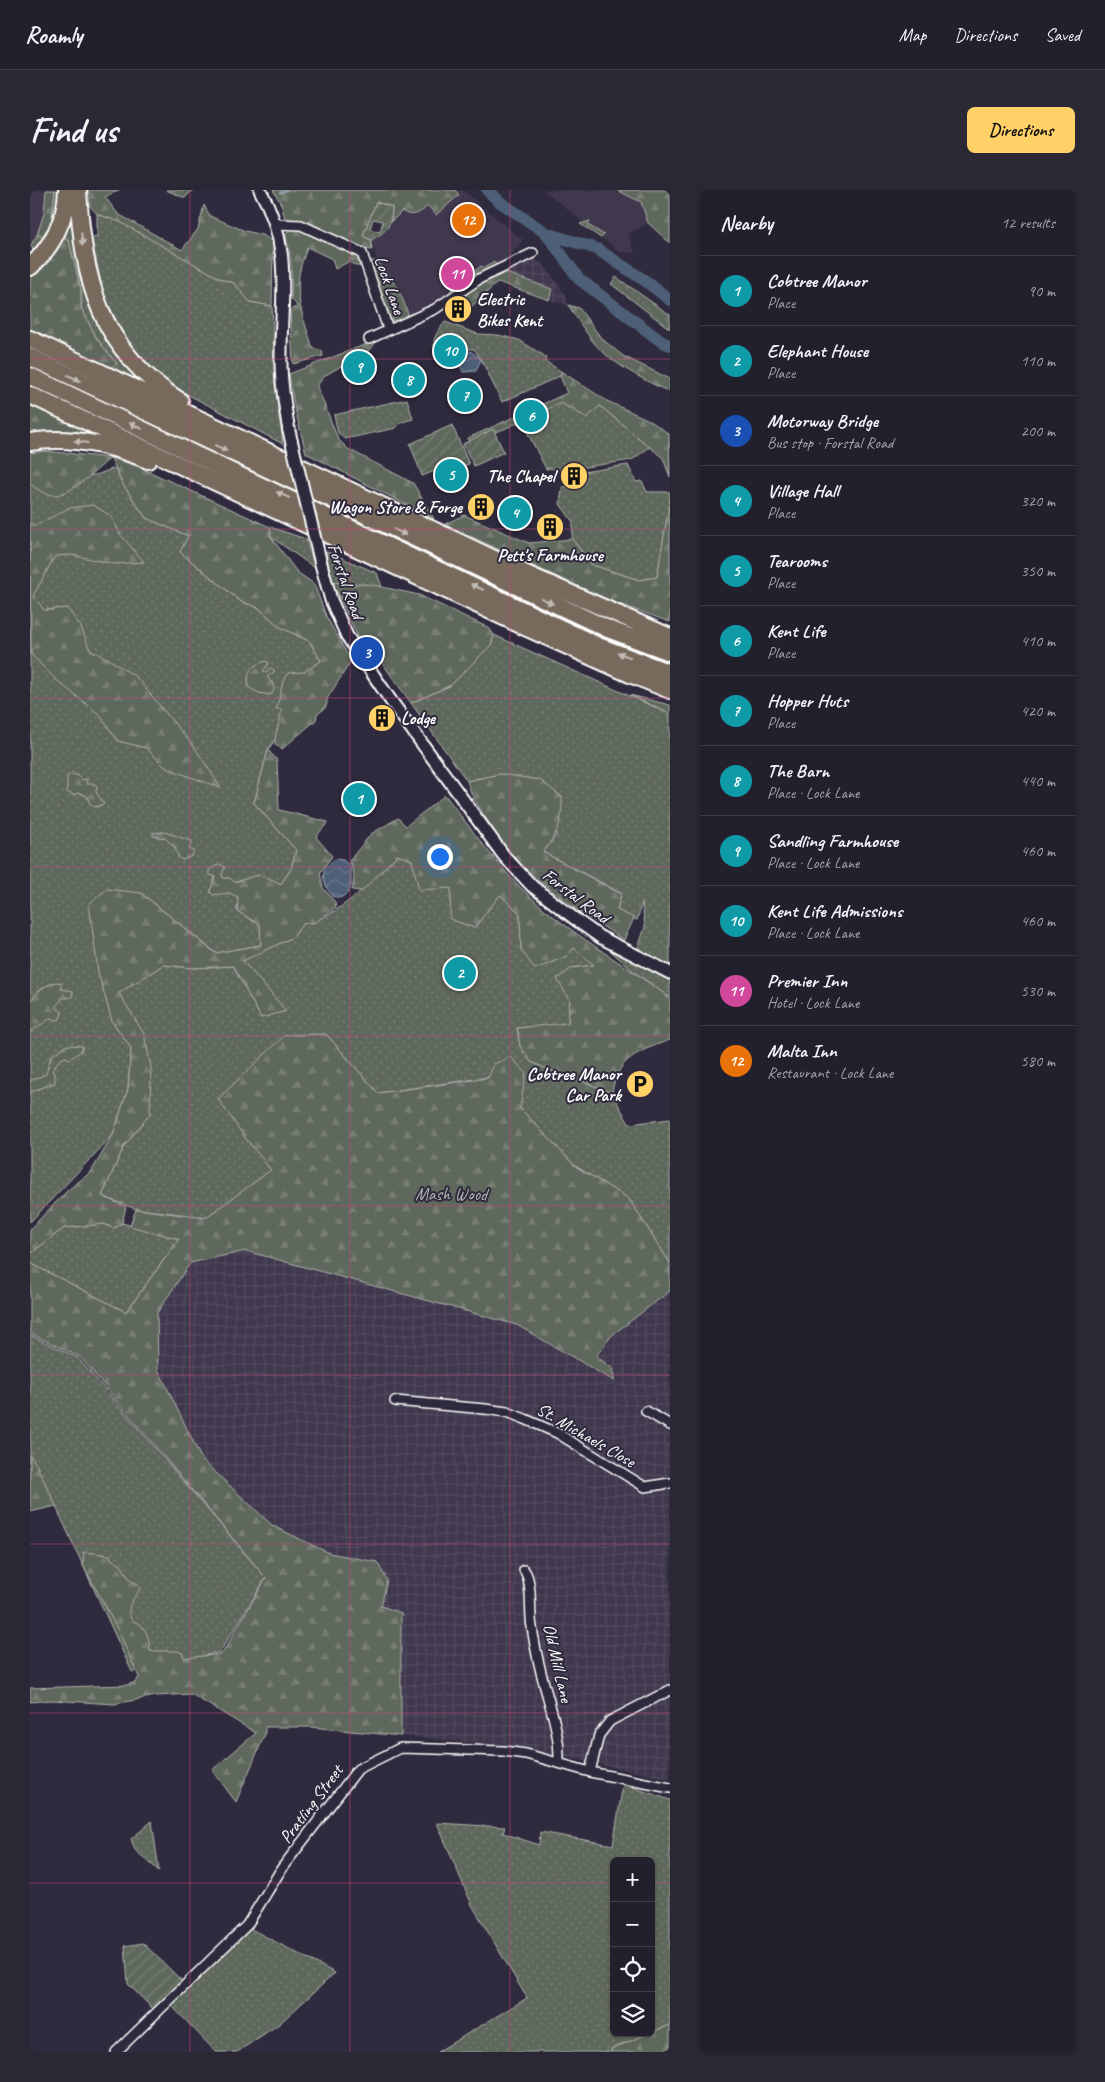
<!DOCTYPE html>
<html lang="en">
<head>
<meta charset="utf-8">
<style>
  :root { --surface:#23202e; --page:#2b2836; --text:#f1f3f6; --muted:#a3a3aa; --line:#403e4a; --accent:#ffd166 }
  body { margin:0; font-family:Caveat,sans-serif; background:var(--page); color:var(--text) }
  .controls { position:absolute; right:15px; bottom:15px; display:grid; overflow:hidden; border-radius:8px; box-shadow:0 1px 4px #0004 }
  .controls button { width:45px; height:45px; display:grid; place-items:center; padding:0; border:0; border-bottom:1px solid var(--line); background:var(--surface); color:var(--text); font:25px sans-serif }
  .you { position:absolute; left:409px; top:666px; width:18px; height:18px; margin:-12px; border:4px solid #fff; border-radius:50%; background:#1a73e8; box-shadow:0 0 0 8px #1a73e833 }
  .badge { display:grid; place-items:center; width:32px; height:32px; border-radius:50%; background:var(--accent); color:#fff; font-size:16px; font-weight:700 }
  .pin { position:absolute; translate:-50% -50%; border:2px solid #fff; box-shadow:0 1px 5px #0006 }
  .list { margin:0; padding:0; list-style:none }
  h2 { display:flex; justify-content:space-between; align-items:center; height:65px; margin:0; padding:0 20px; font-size:21px }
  h2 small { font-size:16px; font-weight:400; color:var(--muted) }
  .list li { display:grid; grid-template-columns:32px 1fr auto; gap:15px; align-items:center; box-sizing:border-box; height:70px; padding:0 20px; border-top:1px solid var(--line) }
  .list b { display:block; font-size:19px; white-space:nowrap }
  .list p { margin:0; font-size:16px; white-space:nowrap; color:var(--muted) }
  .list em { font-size:16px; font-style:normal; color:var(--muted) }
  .icon { flex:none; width:28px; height:28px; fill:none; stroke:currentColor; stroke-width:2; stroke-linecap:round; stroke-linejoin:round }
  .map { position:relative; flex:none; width:640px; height:1862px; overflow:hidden; border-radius:8px }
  header { display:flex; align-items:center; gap:30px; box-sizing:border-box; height:70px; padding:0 25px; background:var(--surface); border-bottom:1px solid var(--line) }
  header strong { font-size:24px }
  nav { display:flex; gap:28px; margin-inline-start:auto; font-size:18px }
  .intro { display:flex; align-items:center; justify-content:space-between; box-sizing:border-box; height:120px; padding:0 30px }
  h1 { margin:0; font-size:35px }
  .button { padding:12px 22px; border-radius:8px; background:var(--accent); color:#111; font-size:18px; font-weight:700 }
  main { display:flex; gap:30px; padding:0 30px }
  aside { flex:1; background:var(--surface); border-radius:8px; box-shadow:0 1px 4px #0004 }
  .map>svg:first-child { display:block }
  .built { fill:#40384e }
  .industrial { fill:url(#industrial-grid) }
  .grass { fill:url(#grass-dots); stroke:#afb4ae }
  .forest { fill:url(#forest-firs); stroke:#afb4ae }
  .garden { fill:url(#garden-furrows); stroke:#afb4ae; fill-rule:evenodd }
  .water { fill:url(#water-waves); stroke:#95a0ae }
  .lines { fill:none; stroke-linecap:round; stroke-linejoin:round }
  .stream { stroke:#95a0ae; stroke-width:2 }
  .river { stroke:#4e6078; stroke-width:12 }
  .minor-casing { stroke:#fff; stroke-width:12 }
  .tertiary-casing { stroke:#fff; stroke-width:15 }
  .motorway-casing { stroke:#fff; stroke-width:20 }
  .minor { stroke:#2f2a3d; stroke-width:9 }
  .tertiary { stroke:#2f2a3d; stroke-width:11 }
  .motorway { stroke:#77695c; stroke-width:16 }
  .tertiary-bridge-casing { stroke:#fff; stroke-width:15; stroke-linecap:butt }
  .tertiary-bridge { stroke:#2f2a3d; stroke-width:11 }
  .oneway { fill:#c2bcb6 }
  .grid { fill:none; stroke:#ce467c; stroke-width:1; stroke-opacity:0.55 }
  .labels { text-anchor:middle; stroke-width:4; stroke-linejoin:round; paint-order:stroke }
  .street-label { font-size:18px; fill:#fff; stroke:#2f2a3d }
  .poi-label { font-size:18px; font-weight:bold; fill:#fff; stroke:#2f2a3d; text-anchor:end }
  .park-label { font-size:18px; fill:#afb4ae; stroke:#2f2a3d }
</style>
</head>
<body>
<header>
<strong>Roamly</strong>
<nav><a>Map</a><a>Directions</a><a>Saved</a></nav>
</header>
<div class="intro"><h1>Find us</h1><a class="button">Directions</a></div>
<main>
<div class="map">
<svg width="640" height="1862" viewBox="0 0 640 1862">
  <defs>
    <pattern id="industrial-grid" width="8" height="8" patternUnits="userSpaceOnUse" patternTransform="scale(1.25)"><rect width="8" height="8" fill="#40384e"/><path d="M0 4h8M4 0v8" fill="none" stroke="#534c60"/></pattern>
    <pattern id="grass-dots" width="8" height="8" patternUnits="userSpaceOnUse" patternTransform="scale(1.25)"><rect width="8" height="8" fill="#5f685c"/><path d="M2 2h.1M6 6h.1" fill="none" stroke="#777f74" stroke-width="1.8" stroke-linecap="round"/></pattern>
    <pattern id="forest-firs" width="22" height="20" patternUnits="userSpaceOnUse" patternTransform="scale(1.25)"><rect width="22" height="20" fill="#5f685c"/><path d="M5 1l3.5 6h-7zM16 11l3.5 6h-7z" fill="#777f74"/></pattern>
    <pattern id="garden-furrows" width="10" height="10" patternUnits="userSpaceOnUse" patternTransform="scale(1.25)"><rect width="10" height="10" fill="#5f685c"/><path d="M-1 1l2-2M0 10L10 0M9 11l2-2" fill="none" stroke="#777f74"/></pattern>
    <pattern id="water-waves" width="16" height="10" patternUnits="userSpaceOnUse" patternTransform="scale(1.25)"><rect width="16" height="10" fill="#4e6078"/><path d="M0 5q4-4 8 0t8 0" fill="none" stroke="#69788c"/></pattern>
  </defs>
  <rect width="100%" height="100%" fill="#2f2a3d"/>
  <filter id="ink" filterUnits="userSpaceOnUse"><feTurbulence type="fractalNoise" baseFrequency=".02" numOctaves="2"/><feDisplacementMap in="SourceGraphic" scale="10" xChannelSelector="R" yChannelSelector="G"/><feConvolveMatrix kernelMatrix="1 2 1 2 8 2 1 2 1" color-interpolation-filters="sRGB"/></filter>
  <g filter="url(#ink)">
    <path class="built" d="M0,0H16V9L11,36L0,56Z
      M418,0H433L493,50L472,76L410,113L379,128L362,87L347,71L341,50L354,43L372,21L389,24Z
      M514,0H587L611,12L618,33L598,44L605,63L589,62Z"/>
    <path class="industrial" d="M503,67L513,74L536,105L538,115L519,110L522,99L472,82Z
      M216,1061L487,1135L583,1191V1179L566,1167L582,1145L640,1101V1589L487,1557L371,1546V1423L351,1416L243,1336L172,1270L128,1179L127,1123L160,1073Z"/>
    <path class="grass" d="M25,0H33L26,36L4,64L1,55L7,45L12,46L21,34Z
      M44,2L59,105L138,209L78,180L87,174L67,149L51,118V100L39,51L32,48Z
      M67,24L90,31L191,89L204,93L220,112L242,116L245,195L253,254L149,200L125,181L97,151L74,106L61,46L67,47Z
      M560,31L558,35L574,45L571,48L550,34Z
      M586,87L640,125V139L581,94Z
      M415,132L448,144L468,145L489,150L516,167L515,171L532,182L530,186L472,212L451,169L444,159L404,156C402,147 410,139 415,132Z
      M377,209L383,229L372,232L366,238L315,249L308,243L304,225Z
      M531,213L542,219L570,216L620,257L602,270L528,281L521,278L516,279L491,230Z
      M0,273L50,286L66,285L85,278L92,293L116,328L159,346L150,362L210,411L229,418L250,437L279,451L291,471L269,515L238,560L224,613L266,660L261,679L251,694L207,721L230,735L231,755L186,763L111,703L82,831L101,858L98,899L83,945L0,1032Z
      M598,275L606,292L612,291L617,302H640V312L627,387L609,390L562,375L542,349L543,332L530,314L532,297L555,293L553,282Z
      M240,337L276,349L285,378L241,347Z
      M296,361L347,383L352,397L302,392Z
      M464,445L640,524V776L608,758L615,737L612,713L607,730L587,721L591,703L513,662L527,644L470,584L437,591L381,513L421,495L461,455Z
      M367,665L382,670L421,698L444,738L470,704L490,723L491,760L543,758L565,775L542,778L538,834L487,838L490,856L501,872L522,881L542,887L582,903L599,934L640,929V1073L599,1009L545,976L489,917L495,883L464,874L459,887L348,903L296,844L216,949L242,980L177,1027L106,1019L72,1006L94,956L120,924L112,842L88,803L133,775L163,778L204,776L231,828L255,820L212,771L263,747L273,733C306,730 344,689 367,665Z
      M575,756L640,790V808L602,780Z
      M92,1033L149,1049L96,1122L0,1073V1064L33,1038L74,1034L84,1038Z
      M0,1145L48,1168L236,1388L190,1462L102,1482L15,1293L0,1298Z
      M593,1594L640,1610V1835L621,1843V1671H584V1843H620L581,1859L582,1862H407L497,1808L442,1715L407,1633L475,1637L473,1643L509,1655L510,1642L583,1655Z
      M122,1631L129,1681L105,1660L101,1649Z
      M221,1739L305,1783L249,1834L207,1862H186L141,1815Z"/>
    <path class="forest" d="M16,0H25L21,34L12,46L7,45L14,23Z
      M58,0H89L75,7L88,24L152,60L168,39L174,15L180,26L215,41L233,45L243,52L242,116L220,112L204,93L191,89L90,32L67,24L60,16Z
      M136,0H163L155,8Z
      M243,0H425L429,5L406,25L398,16C389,24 382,28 372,21L361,32L362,17L346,12L333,46L341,50L342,60L327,58L265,30L256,32L251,14Z
      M587,0H640V53L618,33L611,12Z
      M261,39H267L325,64L330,77L318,72L305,79L302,69L277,57C275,65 271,73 270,80C264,106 275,134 283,158L292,161L293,166L263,174L260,121L263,118H267L266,114L261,109C262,93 262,76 259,59C258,53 255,49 256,43Z
      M32,48L39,51L51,100V118L67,149L87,174L78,180L0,142V83Z
      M340,71H347C363,89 373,105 379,128L365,134L360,128L339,74Z
      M464,72L473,82L522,99L519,110L468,92L441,117L420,101L451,76L454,78Z
      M538,115L549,118L571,148L593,166L640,189V202C617,192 581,173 565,154C555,142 547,128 538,115Z
      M347,150L341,159L294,186L287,196L308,249L318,259L383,293L404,329L276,263L264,215L259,184Z
      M532,182L577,211L619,230L639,244L640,287L633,268L570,216L557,228L531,213L474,239L439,251L438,248L537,203L530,186Z
      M0,214L74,247L0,246Z
      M16,261L81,268L107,276L240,337L241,347L267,382L284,394L296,426L321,471L297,509C298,518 293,520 287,524L286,530L252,559L245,554C244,542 252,532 251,519H246C252,506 249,494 258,483L274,482L291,471L279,451L250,437L229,418L210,411L150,362L158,346L116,328L92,293L81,268C66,279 45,303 25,305C17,306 7,299 0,294V263Z
      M640,310V432L569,407L415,334L434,325L499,353L542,349L562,375L609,390L627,387Z
      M63,315L81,326L90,344L114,372L84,374L42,365L25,366L3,406L14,420L37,418L51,437L60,460L80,470L106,487L165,558L191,598L136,578L116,558L88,551L69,524L25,489L1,464L0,334L5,336L39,318Z
      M302,392L343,395L389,405L459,438L464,445L461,455L421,495L381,513L342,459L329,449Z
      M236,471L239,473L233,481L236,482L241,478L245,481L237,487L243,494L244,500L241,505L229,503L218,497C218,479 219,477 236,471Z
      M600,505L640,515V524Z
      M238,560L247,570L249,620L298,632L286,647L302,666L290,683L293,698L305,712L306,717L286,732L273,734L263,747L213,771L256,821L231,828L203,776L163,778L133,775L89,803L114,844L121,877L120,924L94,956L72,1006L96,1017L92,1033L84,1038L74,1034L34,1038L0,1064V1039L38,1000L61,982L83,945L98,899L101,858L82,831L68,782L59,714L77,699L111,703L185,763L231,755L230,735L207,721L208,707L199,703L183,705L180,702L185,686L179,685V680L189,674L195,677L192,684L193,688H199L205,692C229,685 227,681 251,694L261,679L266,660L224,613Z
      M42,584L49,586L52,590L57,589L56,594H64L67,596L66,602L74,614L65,617L60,614L57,606L49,603L43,605L37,602V586Z
      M470,584L510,590L532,607C532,633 529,641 513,662L591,704L587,720L604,728L594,750L544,718L483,670L443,608L437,591Z
      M415,605C439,636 462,669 490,697C532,739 592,772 640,808V850C610,861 587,867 582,903L542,887L522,881L501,872L490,856L487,838L538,833L540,810L527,789L542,778L564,775L544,758L535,767L505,779L491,760L490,723L470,705L444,738L420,729L421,698L389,700L382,670L367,665L332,701L322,700C324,690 326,681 319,671L341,644L368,628L376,636Z
      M134,642L162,651L159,659L164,661L162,666L153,670L149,668L145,658L135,648L123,646V643Z
      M28,792L31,793V799L43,801L42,807L33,808L25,817L32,822L30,829L25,830L21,828L0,842C0,834 0,821 0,813C5,802 17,793 28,792Z
      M296,844L348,903L458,888L464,874L481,867L496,883L490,918L545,976L599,1009L640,1073V1101L582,1145L566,1166L583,1179L584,1191L487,1135L216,1061L160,1073L127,1123L128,1179L172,1270L243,1336L299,1363L347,1372L357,1390L351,1416L371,1423V1546L281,1537H235V1544L206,1612L182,1580L226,1543L161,1504L126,1506L84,1514L21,1510L0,1512V1498L97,1495L106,1492L109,1487L88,1440L53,1375L54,1362L80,1365L81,1369L91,1375L100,1390L108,1394L110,1399C104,1409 93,1419 103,1431C117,1436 119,1448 120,1461H148L153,1464L154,1468L192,1464L236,1388L50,1167L0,1143V1073L96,1122L149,1049L100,1036L106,1019L175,1028L241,980L216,949L188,909L255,845Z
      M37,855L53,856L51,861L40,869L36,867L29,870L22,881L25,883V893L0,902V891L16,884L21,866Z
      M0,1265L6,1274L26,1316L0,1322Z
      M640,1835V1862H582L581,1859Z"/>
    <path class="garden" d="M346,12L362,17C361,37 358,41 341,50L333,46ZM343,29L353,31L350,42L340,39Z
      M422,235L439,274L425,278L423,274L392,286L380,254Z
      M463,239L474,262L444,276L433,254Z
      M113,1753L153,1792L123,1819L98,1794L95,1756Z"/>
    <path class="water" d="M440,161L451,169L446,181L433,182L428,169V164Z
      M305,669L313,670L321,677V695L318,703L310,708L302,706C292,691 288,681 305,669Z"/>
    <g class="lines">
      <path class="stream" d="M250,3L257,0"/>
      <path class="river" d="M457,0L470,12L516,43L567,59L617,92L640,110
        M516,43L549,89L632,152L640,155"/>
      <defs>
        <path id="minor" d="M246,34L271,35L332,63L358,139
          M339,149L405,119L449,89L503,63
          M365,1211L455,1219L477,1222L495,1229L527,1243L615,1297L640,1293
          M616,1221L640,1235
          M494,1380C503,1391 499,1422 502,1437C505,1459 510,1480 516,1501C523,1526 530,1547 529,1573
          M560,1582L569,1545L580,1531L640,1500
          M86,1862L217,1735L252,1678L328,1579L370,1558L473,1561L496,1564L560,1582L640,1598"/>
        <path id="tertiary" d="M230,0C264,60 250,108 251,172C251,195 255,218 259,241
          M291,374L301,410L317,446L361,511L474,666L502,696L549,732L570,747L640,783"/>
        <path id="motorway" d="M48,0C53,89 69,160 150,211
          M0,77C22,57 36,30 37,0
          M0,149L496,384L640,447
          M0,167L578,439L640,462
          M0,186L568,456L640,483
          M0,205L495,437L600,484L640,500
          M0,252C40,246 81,255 118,270"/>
      </defs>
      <use href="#minor" class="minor-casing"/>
      <use href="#tertiary" class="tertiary-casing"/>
      <use href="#motorway" class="motorway-casing"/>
      <use href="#minor" class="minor"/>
      <use href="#tertiary" class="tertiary"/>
      <use href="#motorway" class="motorway"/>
      <defs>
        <path id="tertiary-bridge" d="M259,241L291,374"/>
      </defs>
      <use href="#tertiary-bridge" class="tertiary-bridge-casing"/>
      <use href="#tertiary-bridge" class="tertiary-bridge"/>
    </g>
    <defs><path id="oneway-solid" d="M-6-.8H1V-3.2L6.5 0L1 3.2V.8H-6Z" transform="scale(1.25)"/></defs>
    <g class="oneway">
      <use href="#oneway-solid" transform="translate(52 49) rotate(83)"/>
      <use href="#oneway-solid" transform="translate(44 188) rotate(25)"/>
      <use href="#oneway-solid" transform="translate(106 236) rotate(-155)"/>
      <use href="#oneway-solid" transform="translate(51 252) rotate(-173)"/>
      <use href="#oneway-solid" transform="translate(191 258) rotate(25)"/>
      <use href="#oneway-solid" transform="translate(253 305) rotate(-155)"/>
      <use href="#oneway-solid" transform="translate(370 342) rotate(25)"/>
      <use href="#oneway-solid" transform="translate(447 397) rotate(-155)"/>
      <use href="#oneway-solid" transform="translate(517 411) rotate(25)"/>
      <use href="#oneway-solid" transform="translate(594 465) rotate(-159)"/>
    </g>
  </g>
  <path class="grid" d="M160,0V1862M320,0V1862M480,0V1862M0,169H640M0,339H640M0,508H640M0,677H640M0,846H640M0,1016H640M0,1185H640M0,1354H640M0,1523H640M0,1693H584M621,1693H640"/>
  <defs>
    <symbol id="building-disc" viewBox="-11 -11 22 22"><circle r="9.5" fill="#ffd166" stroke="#2f2a3d"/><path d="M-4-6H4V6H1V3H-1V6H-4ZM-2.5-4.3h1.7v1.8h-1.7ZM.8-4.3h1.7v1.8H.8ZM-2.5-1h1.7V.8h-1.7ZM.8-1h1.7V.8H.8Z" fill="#111"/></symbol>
    <symbol id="parking-disc" viewBox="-11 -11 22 22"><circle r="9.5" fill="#ffd166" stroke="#2f2a3d"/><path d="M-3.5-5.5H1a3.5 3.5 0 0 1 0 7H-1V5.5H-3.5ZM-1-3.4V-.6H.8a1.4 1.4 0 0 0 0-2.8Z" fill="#111"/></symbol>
  </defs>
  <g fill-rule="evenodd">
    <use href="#building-disc" x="412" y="103" width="32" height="32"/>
    <use href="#building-disc" x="528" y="270" width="32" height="32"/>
    <use href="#building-disc" x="435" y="301" width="32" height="32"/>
    <use href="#building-disc" x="504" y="321" width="32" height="32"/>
    <use href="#building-disc" x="336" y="512" width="32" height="32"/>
    <use href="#parking-disc" x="594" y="878" width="32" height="32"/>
  </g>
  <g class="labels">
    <g class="street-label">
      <text transform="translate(360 95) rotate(71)" y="6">Lock Lane</text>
      <text transform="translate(316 391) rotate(71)" y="6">Forstal Road</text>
      <text transform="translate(546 706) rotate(37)" y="6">Forstal Road</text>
      <text transform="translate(556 1245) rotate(30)" y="6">St. Michaels Close</text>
      <text transform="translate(528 1473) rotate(77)" y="6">Old Mill Lane</text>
      <text transform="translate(281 1614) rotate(-53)" y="6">Pratling Street</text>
    </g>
    <g class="poi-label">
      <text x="447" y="115" text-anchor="start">Electric<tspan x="447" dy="21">Bikes Kent</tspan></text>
      <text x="525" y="292">The Chapel</text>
      <text x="432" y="323">Wagon Store &amp; Forge</text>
      <text x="520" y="371" text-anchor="middle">Pett's Farmhouse</text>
      <text x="371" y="534" text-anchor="start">Lodge</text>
      <text x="591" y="890">Cobtree Manor<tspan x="591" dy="21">Car Park</tspan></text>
    </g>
    <g class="park-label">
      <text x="421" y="1010">Mash Wood</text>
    </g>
  </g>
</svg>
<div class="controls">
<button>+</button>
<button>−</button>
<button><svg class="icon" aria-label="locate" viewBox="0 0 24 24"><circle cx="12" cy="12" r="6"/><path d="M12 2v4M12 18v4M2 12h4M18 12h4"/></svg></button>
<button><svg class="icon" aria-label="layers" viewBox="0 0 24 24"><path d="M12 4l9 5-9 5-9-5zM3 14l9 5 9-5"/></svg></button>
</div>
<div class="you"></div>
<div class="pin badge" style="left:329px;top:609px;background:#0f9aa8">1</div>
<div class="pin badge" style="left:430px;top:783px;background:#0f9aa8">2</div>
<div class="pin badge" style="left:337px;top:463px;background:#1a4fb4">3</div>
<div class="pin badge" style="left:485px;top:323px;background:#0f9aa8">4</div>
<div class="pin badge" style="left:421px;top:285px;background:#0f9aa8">5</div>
<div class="pin badge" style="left:501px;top:226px;background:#0f9aa8">6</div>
<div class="pin badge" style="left:435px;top:206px;background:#0f9aa8">7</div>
<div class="pin badge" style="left:379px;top:190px;background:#0f9aa8">8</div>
<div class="pin badge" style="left:329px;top:177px;background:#0f9aa8">9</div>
<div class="pin badge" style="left:420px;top:161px;background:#0f9aa8">10</div>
<div class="pin badge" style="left:427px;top:84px;background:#d1479c">11</div>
<div class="pin badge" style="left:438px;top:30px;background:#e8710a">12</div>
</div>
<aside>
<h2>Nearby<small>12 results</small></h2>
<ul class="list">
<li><span class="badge" style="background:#0f9aa8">1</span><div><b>Cobtree Manor</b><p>Place</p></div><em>90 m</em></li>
<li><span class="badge" style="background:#0f9aa8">2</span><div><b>Elephant House</b><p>Place</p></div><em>110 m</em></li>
<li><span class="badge" style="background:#1a4fb4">3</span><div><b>Motorway Bridge</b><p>Bus stop · Forstal Road</p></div><em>200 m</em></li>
<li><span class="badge" style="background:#0f9aa8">4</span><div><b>Village Hall</b><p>Place</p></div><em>320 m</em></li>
<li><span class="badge" style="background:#0f9aa8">5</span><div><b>Tearooms</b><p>Place</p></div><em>350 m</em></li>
<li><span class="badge" style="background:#0f9aa8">6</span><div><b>Kent Life</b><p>Place</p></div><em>410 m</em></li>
<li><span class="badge" style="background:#0f9aa8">7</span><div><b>Hopper Huts</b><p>Place</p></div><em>420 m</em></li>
<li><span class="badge" style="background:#0f9aa8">8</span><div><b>The Barn</b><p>Place · Lock Lane</p></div><em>440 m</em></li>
<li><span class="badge" style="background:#0f9aa8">9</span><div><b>Sandling Farmhouse</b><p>Place · Lock Lane</p></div><em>460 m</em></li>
<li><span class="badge" style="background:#0f9aa8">10</span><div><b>Kent Life Admissions</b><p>Place · Lock Lane</p></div><em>460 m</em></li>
<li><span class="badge" style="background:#d1479c">11</span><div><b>Premier Inn</b><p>Hotel · Lock Lane</p></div><em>530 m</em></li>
<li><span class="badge" style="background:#e8710a">12</span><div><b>Malta Inn</b><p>Restaurant · Lock Lane</p></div><em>580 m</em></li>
</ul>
</aside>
</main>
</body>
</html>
